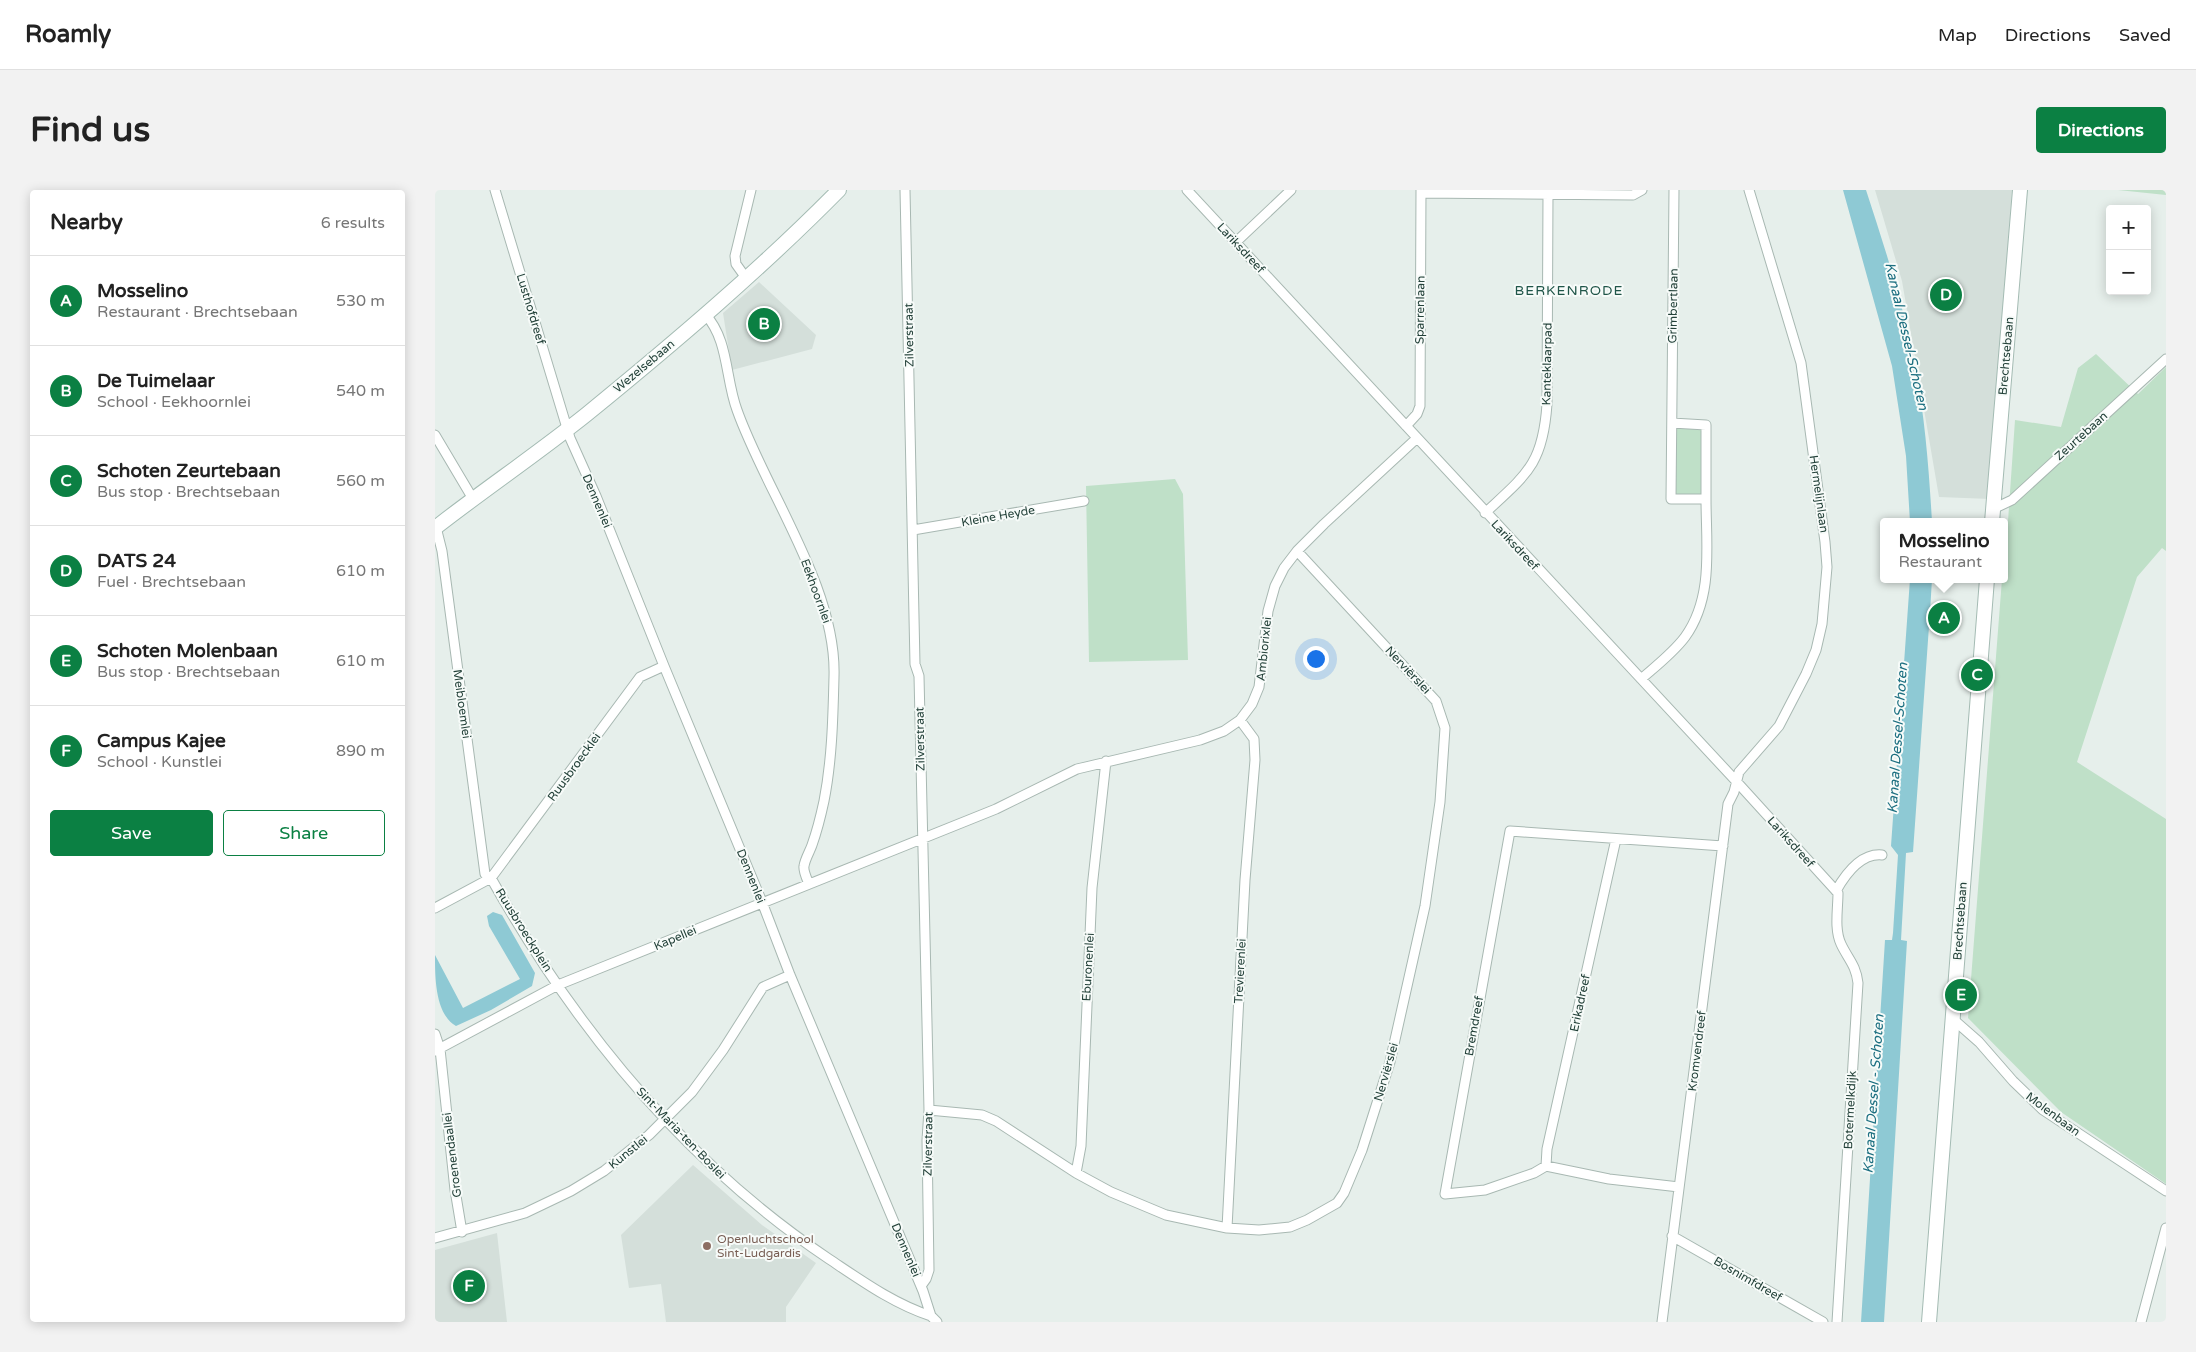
<!DOCTYPE html>
<html lang="en">
<head>
<meta charset="utf-8">
<style>
  :root { --surface:#fff; --page:#f2f2f2; --text:#222; --muted:#767676; --line:#e0e0e0; --accent:#0b8043 }
  body { margin:0; font-family:"Varela Round",sans-serif; background:var(--page); color:var(--text) }
  .controls { position:absolute; right:15px; top:15px; display:grid; overflow:hidden; border-radius:5px; box-shadow:0 2px 12px #0003 }
  .controls button { width:45px; height:45px; display:grid; place-items:center; padding:0; border:0; border-bottom:1px solid var(--line); background:var(--surface); color:var(--text); font:25px sans-serif }
  .you { position:absolute; left:880px; top:468px; width:18px; height:18px; margin:-12px; border:4px solid #fff; border-radius:50%; background:#1a73e8; box-shadow:0 0 0 8px #1a73e833 }
  .badge { display:grid; place-items:center; width:32px; height:32px; border-radius:50%; background:var(--accent); color:#fff; font-size:16px; font-weight:700 }
  .pin { position:absolute; translate:-50% -50%; border:2px solid #fff; box-shadow:0 1px 5px #0006 }
  .popup { position:absolute; left:1445px; top:328px; width:128px; height:65px; box-sizing:border-box; display:grid; place-content:center; border-radius:5px; background:var(--surface); filter:drop-shadow(0 1px 4px #0005); font-size:16px; white-space:nowrap; color:var(--muted) }
  .popup b { font-size:19px; color:var(--text) }
  .popup::after { content:''; position:absolute; left:50%; top:100%; margin-left:-10px; border:10px solid transparent; border-top-color:var(--surface) }
  .list { margin:0; padding:0; list-style:none }
  h2 { display:flex; justify-content:space-between; align-items:center; height:65px; margin:0; padding:0 20px; font-size:21px }
  h2 small { font-size:16px; font-weight:400; color:var(--muted) }
  .list li { display:grid; grid-template-columns:32px 1fr auto; gap:15px; align-items:center; box-sizing:border-box; height:90px; padding:0 20px; border-top:1px solid var(--line) }
  .list b { display:block; font-size:19px; white-space:nowrap }
  .list p { margin:0; font-size:16px; white-space:nowrap; color:var(--muted) }
  .list em { font-size:16px; font-style:normal; color:var(--muted) }
  .actions { display:flex; gap:10px; padding:15px 20px }
  .actions a { flex:1; padding:11px 0; border:1px solid var(--accent); border-radius:5px; text-align:center; font-size:18px; color:var(--accent) }
  .actions .main { background:var(--accent); color:#fff }
  .map { position:relative; flex:none; width:1731px; height:1132px; overflow:hidden; border-radius:5px }
  header { display:flex; align-items:center; gap:30px; box-sizing:border-box; height:70px; padding:0 25px; background:var(--surface); border-bottom:1px solid var(--line) }
  header strong { font-size:24px }
  nav { display:flex; gap:28px; margin-inline-start:auto; font-size:18px }
  .intro { display:flex; align-items:center; justify-content:space-between; box-sizing:border-box; height:120px; padding:0 30px }
  h1 { margin:0; font-size:35px }
  .button { padding:12px 22px; border-radius:5px; background:var(--accent); color:#fff; font-size:18px; font-weight:700 }
  main { display:flex; gap:30px; padding:0 30px }
  aside { flex:1; background:var(--surface); border-radius:5px; box-shadow:0 2px 12px #0003 }
  .map>svg:first-child { display:block }
  .built { fill:#d4dfda }
  .green { fill:#bfe0c8 }
  .water { fill:#8ec9d4 }
  .lines { fill:none; stroke-linecap:round; stroke-linejoin:round }
  .street-casing { stroke:#a8b8b2; stroke-width:11 }
  .secondary-casing { stroke:#a4bbb3; stroke-width:16 }
  .street { stroke:#fff; stroke-width:9 }
  .secondary { stroke:#fff; stroke-width:14 }
  .education-dot { fill:#8d6e63; stroke:#f7fbf9; stroke-width:2 }
  .labels { text-anchor:middle; stroke-width:4; stroke-linejoin:round; paint-order:stroke }
  .street-label { font-size:12px; fill:#24423a; stroke:#f7fbf9 }
  .education-label { font-size:12px; fill:#785e54; stroke:#f7fbf9; text-anchor:start }
  .neighbourhood-label { font-size:14px; letter-spacing:1px; fill:#1f5548; stroke:#f7fbf9 }
  .water-label { font-size:14px; font-style:italic; fill:#1c6f80; stroke:#f7fbf9 }
</style>
</head>
<body>
<header>
<strong>Roamly</strong>
<nav><a>Map</a><a>Directions</a><a>Saved</a></nav>
</header>
<div class="intro"><h1>Find us</h1><a class="button">Directions</a></div>
<main>
<aside>
<h2>Nearby<small>6 results</small></h2>
<ul class="list">
<li><span class="badge">A</span><div><b>Mosselino</b><p>Restaurant · Brechtsebaan</p></div><em>530 m</em></li>
<li><span class="badge">B</span><div><b>De Tuimelaar</b><p>School · Eekhoornlei</p></div><em>540 m</em></li>
<li><span class="badge">C</span><div><b>Schoten Zeurtebaan</b><p>Bus stop · Brechtsebaan</p></div><em>560 m</em></li>
<li><span class="badge">D</span><div><b>DATS 24</b><p>Fuel · Brechtsebaan</p></div><em>610 m</em></li>
<li><span class="badge">E</span><div><b>Schoten Molenbaan</b><p>Bus stop · Brechtsebaan</p></div><em>610 m</em></li>
<li><span class="badge">F</span><div><b>Campus Kajee</b><p>School · Kunstlei</p></div><em>890 m</em></li>
</ul>
<div class="actions"><a class="main">Save</a><a>Share</a></div>
</aside>
<div class="map">
<svg width="1731" height="1132" viewBox="0 0 1731 1132">
  <rect width="100%" height="100%" fill="#e6efeb"/>
  <path class="built" d="M1440,0H1577L1555,309L1504,307L1467,91Z
    M324,92L381,145L377,159L297,180L288,123Z
    M258,975L327,1035L381,1073L351,1117V1132H231L226,1094L194,1098L186,1045Z
    M62,1043L72,1132H0V1060Z"/>
  <path class="green" d="M1683,0H1731V5Z
    M1661,164L1703,204L1731,177V361L1727,358L1702,387L1642,572L1731,629V994L1626,922L1533,828L1567,389H1569L1580,230L1626,237L1643,178Z
    M1240,237H1268L1267,306H1244L1240,304Z
    M740,289L748,304L753,470L654,472L651,296Z"/>
  <path class="water" d="M1408,0H1431C1450,58 1469,117 1480,176C1490,227 1494,280 1497,332H1475L1471,266L1457,176Z
    M1475,389H1497L1495,422L1478,662L1471,663L1466,750L1472,751L1449,1132H1426L1450,750H1457L1458,743L1463,665L1456,656Z
    M58,722L67,725L100,783L97,796L56,820L21,836C0,824 0,787 0,765L28,818L85,789L54,736L52,726Z"/>
  <g class="lines">
    <defs>
      <path id="street" d="M60,0L135,248L161,306L229,476L327,712L355,785L488,1101L496,1126L502,1132
        M470,0L480,474L484,486L494,920L492,950L494,1080L491,1089L486,1096
        M752,0L1301,591L1403,703C1403,719 1399,739 1406,754C1413,769 1421,775 1423,793L1402,1132
        M986,3L1198,5L1207,0
        M801,52L856,0
        M311,88L301,74L300,66L316,0
        M270,124C294,150 290,188 302,220C331,302 402,398 399,487C398,528 397,570 389,611C386,625 382,641 377,655C375,661 370,669 369,676C368,681 372,689 374,694
        M1237,233L1271,235V309H1236L1239,0
        M971,236L982,224L985,216L986,0
        M0,245L38,309
        M1558,319L1577,310L1731,169
        M1050,323C1092,284 1108,274 1112,214L1113,4
        M1,337L7,361L50,684L56,688C140,838 251,973 394,1069C427,1091 459,1114 496,1126
        M478,340L649,311
        M1206,489C1221,476 1238,463 1250,447C1279,407 1271,355 1271,309
        M1401,701C1410,685 1426,663 1447,665
        M0,718L56,688L205,487L229,476
        M1519,830L1544,852L1578,891L1608,920L1731,1001
        M0,844L5,859L20,1000L27,1042
        M0,861L123,795L561,619L642,579L765,550L789,541L805,530L817,514L824,497L833,421L840,396L849,378L862,361L889,334L981,249
        M494,920L547,925L561,931L641,983L676,1002L731,1025L792,1038L824,1040L855,1037L872,1030L902,1013L909,1003L927,960L955,872L990,716L1005,612L1010,538L1001,511L862,361
        M1111,976L1112,959L1181,649
        M641,983L646,956L657,698L671,571
        M1244,997L1174,989L1111,976L1099,983L1050,1000L1010,1004L1075,641L1288,656
        M792,1038L810,690L820,570L819,549L805,530
        M1237,1046L1388,1132
        M0,1048L90,1023L136,1001L169,981L214,945L257,902L288,860L328,797L355,785
        M1227,1132L1293,614L1299,602L1304,582L1344,536L1371,484L1381,460L1387,434L1392,377L1390,352L1366,173L1314,0
        M1706,1132L1731,1038"/>
      <path id="secondary" d="M1557,332L1585,0
        M0,338C50,299 102,264 152,224C239,153 325,80 404,0
        M1494,1132L1552,389"/>
    </defs>
    <use href="#street" class="street-casing"/>
    <use href="#secondary" class="secondary-casing"/>
    <use href="#street" class="street"/>
    <use href="#secondary" class="secondary"/>
  </g>
  <circle class="education-dot" cx="272" cy="1056" r="5"/>
  <g class="labels">
    <g class="street-label">
      <text transform="translate(806 58) rotate(47)" y="4">Lariksdreef</text>
      <text transform="translate(1238 116) rotate(-89)" y="4">Grimbertlaan</text>
      <text transform="translate(96 119) rotate(73)" y="4">Lusthofdreef</text>
      <text transform="translate(985 120) rotate(-89)" y="4">Sparrenlaan</text>
      <text transform="translate(474 145) rotate(-91)" y="4">Zilverstraat</text>
      <text transform="translate(1571 166) rotate(-85)" y="4">Brechtsebaan</text>
      <text transform="translate(1112 174) rotate(-89)" y="4">Kanteklaarpad</text>
      <text transform="translate(209 176) rotate(-40)" y="4">Wezelsebaan</text>
      <text transform="translate(1646 246) rotate(-42)" y="4">Zeurtebaan</text>
      <text transform="translate(1384 304) rotate(82)" y="4">Hermelijnlaan</text>
      <text transform="translate(162 311) rotate(67)" y="4">Dennenlei</text>
      <text transform="translate(563 326) rotate(-10)" y="4">Kleine Heyde</text>
      <text transform="translate(1080 355) rotate(47)" y="4">Lariksdreef</text>
      <text transform="translate(381 401) rotate(70)" y="4">Eekhoornlei</text>
      <text transform="translate(829 459) rotate(-84)" y="4">Ambiorixlei</text>
      <text transform="translate(973 480) rotate(47)" y="4">Nerviërslei</text>
      <text transform="translate(27 514) rotate(82)" y="4">Meibloemlei</text>
      <text transform="translate(485 549) rotate(-91)" y="4">Zilverstraat</text>
      <text transform="translate(139 577) rotate(-54)" y="4">Ruusbroecklei</text>
      <text transform="translate(1356 652) rotate(48)" y="4">Lariksdreef</text>
      <text transform="translate(316 686) rotate(68)" y="4">Dennenlei</text>
      <text transform="translate(1525 731) rotate(-86)" y="4">Brechtsebaan</text>
      <text transform="translate(89 740) rotate(58)" y="4">Ruusbroeckplein</text>
      <text transform="translate(240 748) rotate(-23)" y="4">Kapellei</text>
      <text transform="translate(653 777) rotate(-87)" y="4">Eburonenlei</text>
      <text transform="translate(805 781) rotate(-87)" y="4">Trevierenlei</text>
      <text transform="translate(1145 813) rotate(-78)" y="4">Erikadreef</text>
      <text transform="translate(1039 836) rotate(-80)" y="4">Bremdreef</text>
      <text transform="translate(1262 861) rotate(-83)" y="4">Kromvendreef</text>
      <text transform="translate(951 882) rotate(-74)" y="4">Nerviërslei</text>
      <text transform="translate(1415 920) rotate(-87)" y="4">Botermelkdijk</text>
      <text transform="translate(1618 924) rotate(37)" y="4">Molenbaan</text>
      <text transform="translate(246 943) rotate(46)" y="4">Sint-Maria-ten-Boslei</text>
      <text transform="translate(493 954) rotate(-89)" y="4">Zilverstraat</text>
      <text transform="translate(193 962) rotate(-39)" y="4">Kunstlei</text>
      <text transform="translate(17 965) rotate(-97)" y="4">Groenendaallei</text>
      <text transform="translate(471 1060) rotate(67)" y="4">Dennenlei</text>
      <text transform="translate(1313 1089) rotate(30)" y="4">Bosnimfdreef</text>
    </g>
    <g class="education-label">
      <text x="282" y="1053">Openluchtschool<tspan x="282" dy="14">Sint-Ludgardis</tspan></text>
    </g>
    <g class="neighbourhood-label">
      <text x="1134" y="105">BERKENRODE</text>
    </g>
    <g class="water-label">
      <text transform="translate(1472 146) rotate(77)" y="5">Kanaal Dessel-Schoten</text>
      <text transform="translate(1462 548) rotate(-86)" y="5">Kanaal Dessel-Schoten</text>
      <text transform="translate(1438 904) rotate(-86)" y="5">Kanaal Dessel - Schoten</text>
    </g>
  </g>
</svg>
<div class="controls">
<button>+</button>
<button>−</button>
</div>
<div class="you"></div>
<div class="pin badge" style="left:1509px;top:428px">A</div>
<div class="popup"><b>Mosselino</b>Restaurant</div>
<div class="pin badge" style="left:329px;top:134px">B</div>
<div class="pin badge" style="left:1542px;top:485px">C</div>
<div class="pin badge" style="left:1511px;top:105px">D</div>
<div class="pin badge" style="left:1526px;top:805px">E</div>
<div class="pin badge" style="left:34px;top:1096px">F</div>
</div>
</main>
</body>
</html>
